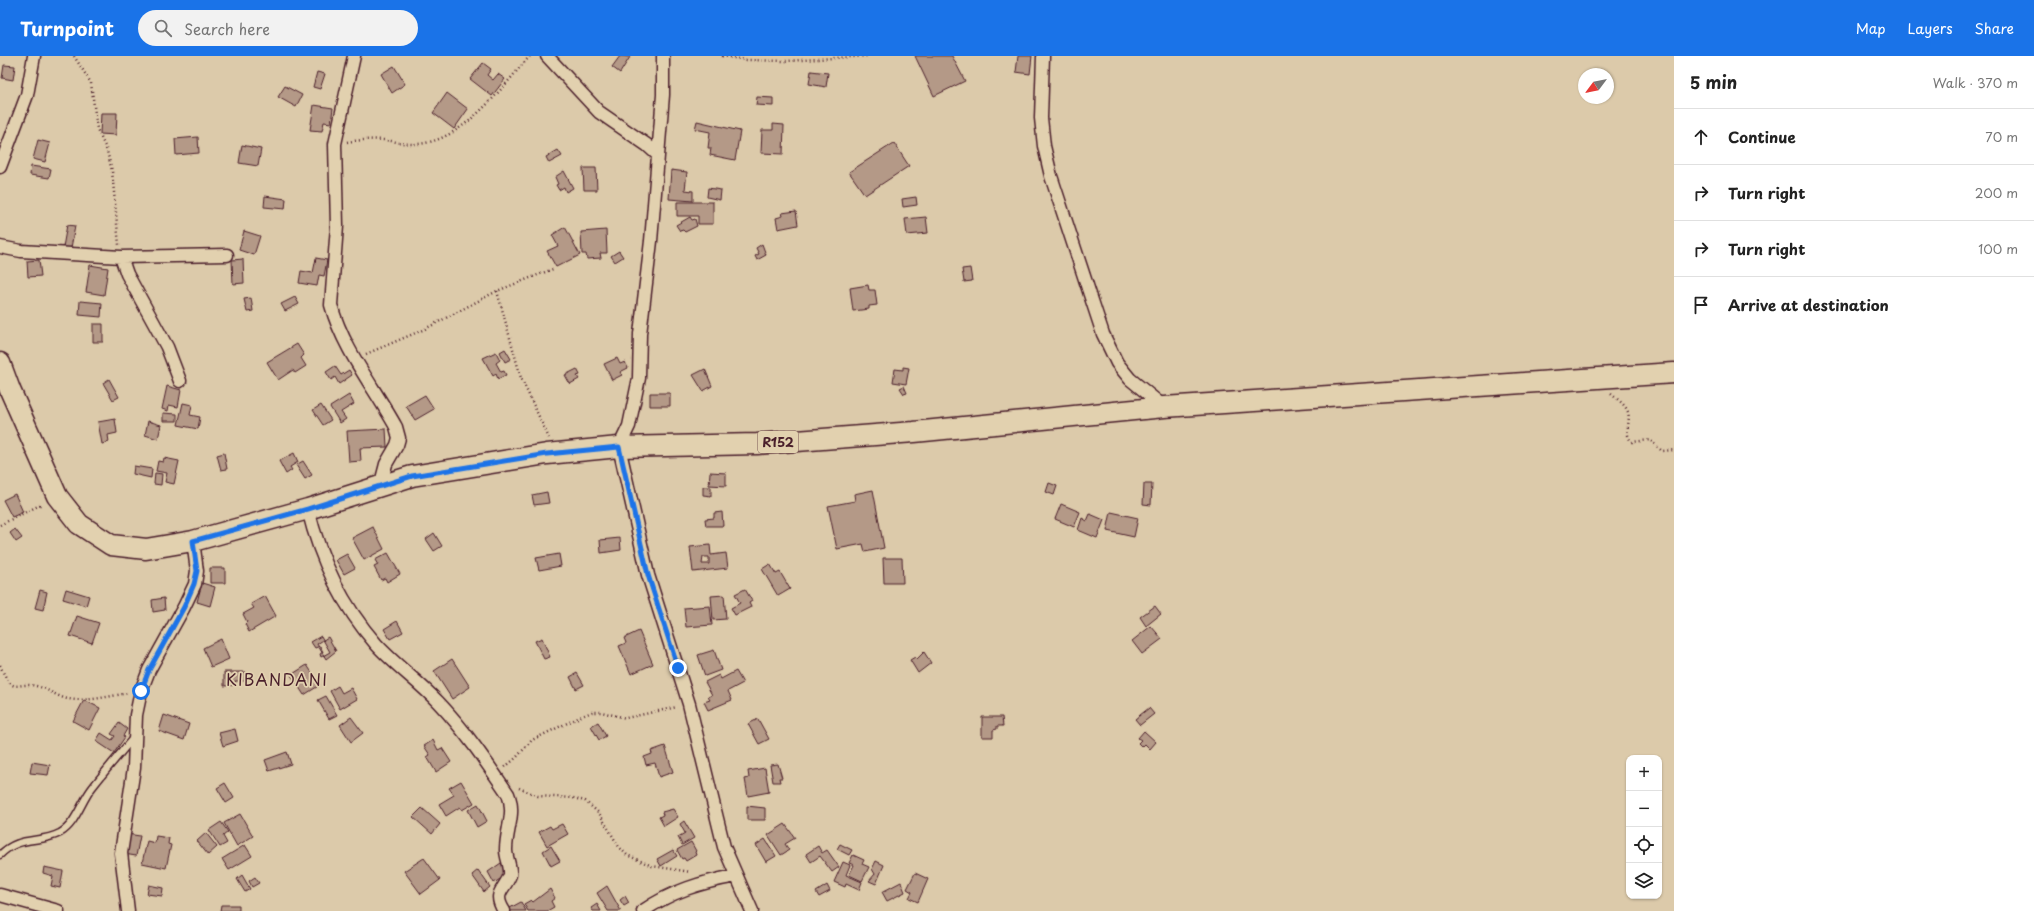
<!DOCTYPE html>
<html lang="en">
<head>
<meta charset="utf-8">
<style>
  :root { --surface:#fff; --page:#f2f2f2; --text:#222; --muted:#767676; --line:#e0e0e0; --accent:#1a73e8 }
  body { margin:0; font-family:"Playpen Sans",sans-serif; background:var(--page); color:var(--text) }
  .controls { position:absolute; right:12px; bottom:12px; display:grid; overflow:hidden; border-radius:8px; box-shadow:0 1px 3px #0004 }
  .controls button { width:36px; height:36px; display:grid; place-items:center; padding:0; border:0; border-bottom:1px solid var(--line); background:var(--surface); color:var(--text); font:20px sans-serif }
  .compass { position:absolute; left:1578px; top:12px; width:36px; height:36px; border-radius:50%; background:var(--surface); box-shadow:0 1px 3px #0004; rotate:238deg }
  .stop { position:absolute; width:12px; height:12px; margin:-9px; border:3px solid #1a73e8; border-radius:50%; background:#fff }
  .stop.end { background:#1a73e8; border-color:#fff; box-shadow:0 1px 4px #0008 }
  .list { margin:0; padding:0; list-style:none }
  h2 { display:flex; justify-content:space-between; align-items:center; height:52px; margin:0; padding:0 16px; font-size:17px }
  h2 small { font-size:13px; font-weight:400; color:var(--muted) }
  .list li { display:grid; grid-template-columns:26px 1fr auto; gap:12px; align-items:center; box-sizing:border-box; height:56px; padding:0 16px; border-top:1px solid var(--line) }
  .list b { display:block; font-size:15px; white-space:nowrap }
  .list em { font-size:13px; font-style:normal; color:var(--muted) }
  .icon { flex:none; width:22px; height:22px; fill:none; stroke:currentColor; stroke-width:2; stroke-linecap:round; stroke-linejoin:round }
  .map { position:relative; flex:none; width:1674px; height:855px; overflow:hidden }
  header { display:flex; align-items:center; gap:24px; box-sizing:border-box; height:56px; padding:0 20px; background:var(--accent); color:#fff }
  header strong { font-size:19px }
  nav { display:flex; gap:22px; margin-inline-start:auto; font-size:14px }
  .search { width:280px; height:36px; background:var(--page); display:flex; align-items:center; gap:10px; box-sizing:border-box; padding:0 14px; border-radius:22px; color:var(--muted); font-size:15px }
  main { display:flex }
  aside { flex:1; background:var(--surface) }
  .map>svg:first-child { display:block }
  .building { fill:#b49987; stroke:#4a1f2b; fill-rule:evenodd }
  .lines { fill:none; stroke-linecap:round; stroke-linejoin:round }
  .lane-casing { stroke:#4a1f2b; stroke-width:9 }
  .street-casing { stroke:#4a1f2b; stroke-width:15 }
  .primary-casing { stroke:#4a1f2b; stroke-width:23 }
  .path { stroke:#4a1f2b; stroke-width:2.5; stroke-dasharray:1 3; stroke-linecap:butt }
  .lane { stroke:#e2d1af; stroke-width:6 }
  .street { stroke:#e2d1af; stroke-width:12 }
  .primary { stroke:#e2d1af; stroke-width:20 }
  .route { stroke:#1a73e8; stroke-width:5 }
  .labels { text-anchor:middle; stroke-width:3.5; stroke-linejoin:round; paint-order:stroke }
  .shield { fill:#e2d1af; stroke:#785453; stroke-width:1 }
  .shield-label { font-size:13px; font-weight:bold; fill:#4a1f2b }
  .quarter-label { font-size:16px; letter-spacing:1px; fill:#4a1f2b; stroke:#e2d1af }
</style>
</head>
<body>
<header>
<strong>Turnpoint</strong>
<div class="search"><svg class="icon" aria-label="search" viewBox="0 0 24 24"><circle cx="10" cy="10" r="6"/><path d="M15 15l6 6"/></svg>Search here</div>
<nav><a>Map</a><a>Layers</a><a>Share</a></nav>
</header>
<main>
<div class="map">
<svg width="1674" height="855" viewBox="0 0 1674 855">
  <rect width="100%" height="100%" fill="#dccaaa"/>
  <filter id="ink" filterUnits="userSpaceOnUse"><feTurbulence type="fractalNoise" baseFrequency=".025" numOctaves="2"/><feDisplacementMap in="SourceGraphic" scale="8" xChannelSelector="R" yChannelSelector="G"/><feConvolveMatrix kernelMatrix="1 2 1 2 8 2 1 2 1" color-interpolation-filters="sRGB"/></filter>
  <g filter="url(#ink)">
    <path class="building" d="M620,0L630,1L620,17L612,11Z
      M915,0H952L965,25L934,40Z
      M1018,0H1032L1030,18L1016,16Z
      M483,7L491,13L487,19L493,24L498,18L505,23L492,40L470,23Z
      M4,9L15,10L13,24L2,22Z
      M394,10L405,28L392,37L381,18Z
      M811,15L828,17L826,31L809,28Z
      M317,16L325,18L320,33L313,31Z
      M285,30L302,39L296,51L278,41Z
      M447,37L468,53L454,73L433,57Z
      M757,41L773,42V50L756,49Z
      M314,49L333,52L331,67L324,66L322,75L310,74Z
      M101,57H117L116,79L100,78Z
      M697,65L740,75L735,104L710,99L711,92H708L710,76L695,73Z
      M773,68L784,69L783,98L761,97L762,74H773Z
      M198,81L199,97L176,99L175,83Z
      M38,84L50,87L45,106L33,103Z
      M894,87L909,110L865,139L849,116Z
      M242,89L261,93L258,110L239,107Z
      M558,94L562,100L549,107L546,101Z
      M31,110L51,113L49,122L30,119Z
      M583,112H596L597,134H584Z
      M671,114L687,116L685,134L693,135V145L669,143Z
      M564,115L573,132L566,136L564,131L559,134L556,129L558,128L555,121Z
      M708,132L721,134L720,144L707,141Z
      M265,140L286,143L285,153L264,151Z
      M916,141L917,149L903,151L902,143Z
      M677,146H713V168H698V160H677Z
      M796,155L798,169L778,173L776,162L783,160L782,157Z
      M690,161L692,164L695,163L697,170L685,176L683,174L680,175L676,169Z
      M926,161L928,177L907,179L905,163Z
      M67,169L75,170L71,192L63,191Z
      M565,171L580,199L556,211L547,195L558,190L552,179Z
      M606,174L607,197H600L601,202L587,203L586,198H582L581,176Z
      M244,175L260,180L254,199L239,194Z
      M762,188L766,199L757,204L755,200L759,198L756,192Z
      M619,195L623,201L615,206L611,200Z
      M316,202L327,204L324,220L319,219L317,230L299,227L301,215L313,217Z
      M243,203L244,227L233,228L232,204Z
      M39,204L41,220L28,221L27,205Z
      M90,209L108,212L104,239L86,236Z
      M970,212L972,225L964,226L962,213Z
      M868,229L869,234H875L877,249L869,250V253L853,255L850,232Z
      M295,241L299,248L285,255L281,248Z
      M251,242L253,255L247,256L244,243Z
      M80,245L102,247L101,261L79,259Z
      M93,268H103V286H93Z
      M297,288L304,299L301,302L306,310L295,317L293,314L278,324L267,306Z
      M505,293L511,303L505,306L500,296Z
      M496,296L500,304L496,307L501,316L504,315L506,319L498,323L496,318L493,320L483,302Z
      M617,302L620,308L625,306L628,312L620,316L622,319L612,324L604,308Z
      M335,310L341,319L349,314L352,319L339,328L335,321L331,324L326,316Z
      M903,311L909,312L906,328L893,326L895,313L903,314Z
      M577,313L580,319L577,320L579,323L570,328L565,319Z
      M705,313L712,330L703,335L693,319Z
      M109,323L119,341L113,344L103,327Z
      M167,330L181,334L178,351L169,349L168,355L162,353Z
      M904,330L907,337L904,338L900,332Z
      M650,337H670V350H650Z
      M349,339L354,348L341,356L346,363L340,367L330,351Z
      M425,339L434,353L415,364L406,350Z
      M183,347L192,349L190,359L200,361L198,373L178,369Z
      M321,349L331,364L323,369L313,354Z
      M163,357L177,358V365H163Z
      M115,363L117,377L108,379L109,386L102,388L98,366Z
      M148,365L161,369L158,383L145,379Z
      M386,373L387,391L360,392L361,405L349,406L347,375Z
      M224,397L227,413L221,414L217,399Z
      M294,397L298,406L290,411L292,414L286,418L279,405Z
      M164,402L179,405L174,428L165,426L167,417L156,415L158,405L163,406Z
      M303,405L312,419L305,423L296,409Z
      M134,410L152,413L151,422L133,418Z
      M710,416L726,417V430L709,429Z
      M155,417L162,418L161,429L154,428Z
      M1049,427L1057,430L1054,439L1046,436Z
      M1144,428H1152L1151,449L1143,448Z
      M703,431H711V440L703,439Z
      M873,434L884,492L865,496L863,488L837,493L828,450L855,445L854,438Z
      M547,436L549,447L534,449L532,439Z
      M15,438L23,456L12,461L3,444Z
      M1061,448L1080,456L1074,471L1055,463Z
      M722,456L723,470H706L705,463L714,462V457Z
      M1111,456L1138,462L1134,481L1107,475Z
      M1090,458L1104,464L1097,482L1078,474L1082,462L1087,465Z
      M373,471L384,493L364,504L352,482Z
      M15,473L22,482L16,486L10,477Z
      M434,477L442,490L434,495L426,483Z
      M620,482L621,494L601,497L600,484Z
      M710,489L711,499L726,497L728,512L693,516L690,491ZM703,501H709V508H702Z
      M388,497L400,518L387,526L385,522L381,524L374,511L378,509L375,504Z
      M347,498L355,512L344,518L336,504Z
      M559,498L561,510L539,514L536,502Z
      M883,502H902L903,527H884Z
      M770,508L776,518L780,516L790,533L778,540L762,513Z
      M210,512H225V527H210Z
      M202,527L215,531L210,550L197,546Z
      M66,533L89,540L86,550L63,543Z
      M745,533L752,545L749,547L751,551L735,559L731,552L740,547L735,538Z
      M40,534L47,536L43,554L35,552Z
      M724,539L726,563L713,564L711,540Z
      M265,540L276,560L249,576L245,568L247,566L243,558L254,552L251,548Z
      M164,542L165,554L153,556L152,544Z
      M710,550L712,569L686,571L684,552Z
      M1155,550L1161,558L1146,570L1140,561Z
      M77,560L99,567L92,587L70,580Z
      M397,565L403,576L390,583L384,573Z
      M1151,570L1162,583L1142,598L1132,585Z
      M639,575L653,608L631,618L619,590L626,587L624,582Z
      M321,580L330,596L321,601L320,598L323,596L320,590L315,592L311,586Z
      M328,581L336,595L326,603L317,588Z
      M542,582L550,601L544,603L535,585Z
      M221,583L229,603L211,611L203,592Z
      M714,594L721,614L705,620L698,599Z
      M924,596L931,607L918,617L910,604L915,601L917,603Z
      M452,603L470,631L452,643L434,615Z
      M307,609L320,629L304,639L291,619Z
      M736,615L743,627L728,635L732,644L708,654L704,646L710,644L708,641L712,639L705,626L719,619L721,623Z
      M224,616H246V625H235V629L224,630Z
      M577,617L584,629L576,633L570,621Z
      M338,630L342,637L351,632L357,643L340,653L330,635Z
      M326,640L337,659L329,663L318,644Z
      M84,644L100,652L89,674L73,665Z
      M1149,652L1154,658L1140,669L1135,663Z
      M164,659L189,668L184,684L159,675Z
      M351,661L363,677L351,686L340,669Z
      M982,661H1002L1003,670H997V673L993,674V681H982Z
      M758,663L769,683L759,688L748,668Z
      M598,666L606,680L599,684L591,670Z
      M119,667L127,673L123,680L125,681L114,697L96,685L101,677L112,684L115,680L111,678Z
      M235,673L238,685L223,690L219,677Z
      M1144,675L1156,686L1150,693L1145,688L1142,691L1138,687L1141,684L1138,682Z
      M433,684L438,694L442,692L451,706L436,716L427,701L430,699L424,690Z
      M665,690L673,716L659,721L655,707L646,709L644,701L652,698L651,695Z
      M287,696L291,708L269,715L265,704Z
      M32,706L50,709L48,719L30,717Z
      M778,708L782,722H779L780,726H773L770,709Z
      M765,712L769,736L748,740L745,723L749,722L748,715Z
      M461,725L474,747L462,754L460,751L446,760L439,748L454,739L449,732Z
      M225,727L234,742L226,747L217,732Z
      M478,748L487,765L477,771L468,754Z
      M747,750L765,752V764H747Z
      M422,752L440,768L432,778L413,761Z
      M673,753L678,761L664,770L659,761L663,759L662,756Z
      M240,758L253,780L237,790L224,767Z
      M684,765L694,782L682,789L678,781L685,777L680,768Z
      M221,766L228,776L223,780L227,787L220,791L209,774Z
      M562,768L568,778L547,790L539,776L550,770L552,773Z
      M785,768L795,782L785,788L789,794L781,799L768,779Z
      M206,777L217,791L208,799L197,785Z
      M127,778L140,780L136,800L124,798Z
      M156,780L169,782L168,788L171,789L166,812L142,807L147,785L155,787Z
      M765,783L776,800L766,806L756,789Z
      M691,786L696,795L695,796L696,799L686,805L684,802L682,803L677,794Z
      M840,788L852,794L849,799L837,793Z
      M245,789L252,800L229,814L222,803Z
      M551,790L560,805L551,810L543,795Z
      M818,790L822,797L827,794L839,811L832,816L820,800L811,806L806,798Z
      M673,794L677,800L661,810L657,803Z
      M853,799L864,804L862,808L869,811L862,825L849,819L854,809L849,807Z
      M424,802L440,824L421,838L404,815Z
      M876,805L884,809L876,828L869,825L875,818L872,813Z
      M843,806L850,809L846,819L862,826L859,834L846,828L845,831L834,826Z
      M501,807L508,818L494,827L488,816Z
      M44,811L63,815L60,832L51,830L53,820L43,817Z
      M478,814L490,831L484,836L472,819Z
      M915,817L928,823L918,846L909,842L912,836L907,833Z
      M242,819L250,833L245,836L237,823Z
      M255,821L259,827L252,831L249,825Z
      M901,826L905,836L887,845L882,836Z
      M149,829L163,832L162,840L147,838Z
      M827,829L830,835L819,841L816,836Z
      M607,830L621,855H608L597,837Z
      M550,833L555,842L551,845L554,851L547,855H528L524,848L531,844L533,846Z
      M625,840L629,847L624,850L620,844Z
      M521,846L526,855H509L508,853Z
      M597,848L601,855H593L591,852Z
      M221,849H239V855H220Z"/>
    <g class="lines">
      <defs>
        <path id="lane" d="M0,799C19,779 39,788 60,777C76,768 81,746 92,732C105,715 119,699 133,682"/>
        <path id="street" d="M354,0L335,88L337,170L331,249C343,293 374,331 396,371L399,382L397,389L386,408L380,431
          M547,0L599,56L647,89L658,99
          M663,0V39L651,185L640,278L639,322L629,370L619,391L648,519L689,648L724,791L752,855
          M1043,0L1041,62L1044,90L1051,120L1103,278L1117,307L1130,323L1164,351
          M0,111L27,39L34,0
          M0,191L21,195L121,201L227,199
          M121,201L127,218L167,291L180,325
          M308,453C320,503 342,549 376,588C395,609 418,625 438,646C464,673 487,707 508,738C516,758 506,773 506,794C506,802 511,810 510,819C505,834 492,836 504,855
          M0,839L58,855
          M128,855L121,797L134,712L136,659L141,635L149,614L184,551L195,528L197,515L193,485
          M643,855C672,835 702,826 736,820"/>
        <path id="primary" d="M0,307L10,334L57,440L79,468L111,489L146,493L193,485L308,453L412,420L547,398L619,391L757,388L914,376L1164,351L1674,317"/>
      </defs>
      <use href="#lane" class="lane-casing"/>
      <use href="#street" class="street-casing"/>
      <use href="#primary" class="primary-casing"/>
      <path class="path" d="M74,0L91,27L97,73L107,95L112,115L119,189
        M722,0L746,4L786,5L868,0
        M347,86C359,84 371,83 384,84C395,85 406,89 417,88C464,85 501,32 530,0
        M497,235L521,322L549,382
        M366,298L425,273L497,235L553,213
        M1611,338C1617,343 1625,348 1628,356C1631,367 1623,377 1632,386L1650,384L1662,395L1674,394
        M0,469L42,448
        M0,609C14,643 15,623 40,631C49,634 58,641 68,643C87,646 110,640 129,637
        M505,711L516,702L532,684L582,660L592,656H601L626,662L677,651
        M519,732L538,740L573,742L585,745L599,757L619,791L627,799L652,810L691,816"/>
      <use href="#lane" class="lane"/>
      <use href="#street" class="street"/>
      <use href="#primary" class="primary"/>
    </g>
  </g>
  <g class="lines" filter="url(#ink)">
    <path class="route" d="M141,635L149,614L184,551L194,528L197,515L193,485L308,453L412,420L547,398L619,391L648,519L678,612"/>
  </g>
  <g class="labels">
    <rect class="shield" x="758" y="375" width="40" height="22" rx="3"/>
    <g class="shield-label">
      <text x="778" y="391">R152</text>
    </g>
    <g class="quarter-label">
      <text x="277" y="630">KIBANDANI</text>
    </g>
  </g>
</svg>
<div class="controls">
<button>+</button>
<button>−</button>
<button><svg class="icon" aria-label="locate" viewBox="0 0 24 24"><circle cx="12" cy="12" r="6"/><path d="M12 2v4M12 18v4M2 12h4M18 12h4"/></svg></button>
<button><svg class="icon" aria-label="layers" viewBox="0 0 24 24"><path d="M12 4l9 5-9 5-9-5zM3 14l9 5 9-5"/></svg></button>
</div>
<svg class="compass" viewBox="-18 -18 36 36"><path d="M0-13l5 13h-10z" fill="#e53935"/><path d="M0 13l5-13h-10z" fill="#767676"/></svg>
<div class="stop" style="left:141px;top:635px"></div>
<div class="stop end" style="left:678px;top:612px"></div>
</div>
<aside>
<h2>5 min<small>Walk · 370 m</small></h2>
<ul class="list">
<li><svg class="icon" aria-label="ahead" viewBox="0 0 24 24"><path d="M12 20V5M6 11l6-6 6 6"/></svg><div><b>Continue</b></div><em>70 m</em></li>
<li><svg class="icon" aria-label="right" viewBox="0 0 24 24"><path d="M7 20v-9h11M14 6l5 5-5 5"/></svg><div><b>Turn right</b></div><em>200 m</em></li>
<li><svg class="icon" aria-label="right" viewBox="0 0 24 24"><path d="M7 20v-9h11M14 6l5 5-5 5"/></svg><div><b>Turn right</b></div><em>100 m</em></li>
<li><svg class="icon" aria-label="arrive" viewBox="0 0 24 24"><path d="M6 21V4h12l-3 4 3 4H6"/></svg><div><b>Arrive at destination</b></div></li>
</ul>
</aside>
</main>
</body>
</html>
